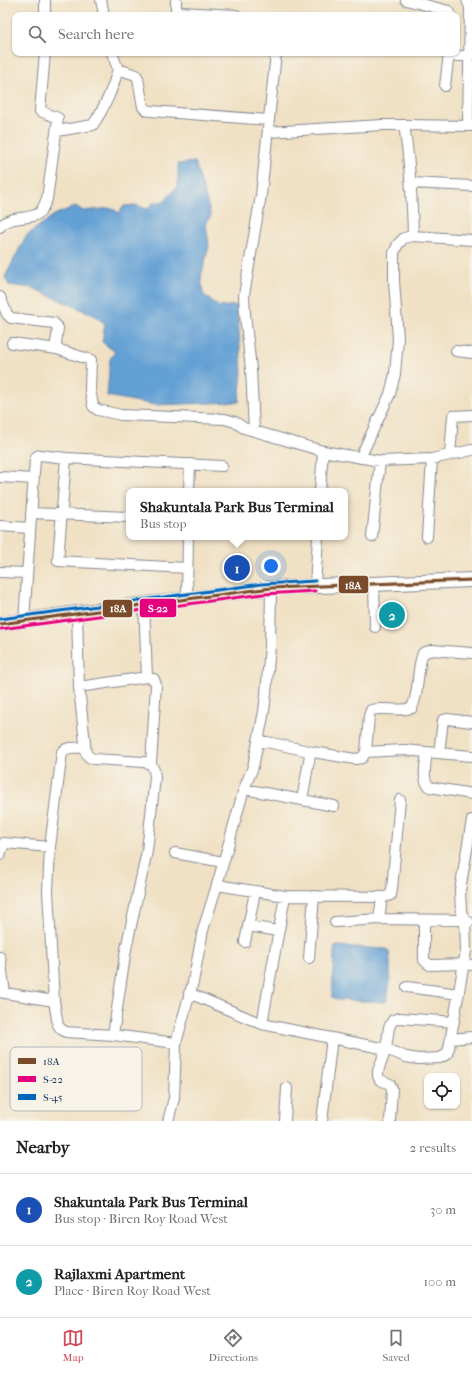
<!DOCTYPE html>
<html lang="en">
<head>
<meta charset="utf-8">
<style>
  :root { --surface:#fff; --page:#f6f6f6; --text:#202124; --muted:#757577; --line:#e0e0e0; --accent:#d1495b }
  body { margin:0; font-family:"IM FELL French Canon",serif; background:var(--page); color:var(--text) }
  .controls { position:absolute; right:12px; bottom:12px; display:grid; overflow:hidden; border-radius:8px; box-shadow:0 1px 3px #0004 }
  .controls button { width:36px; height:36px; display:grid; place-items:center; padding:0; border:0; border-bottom:1px solid var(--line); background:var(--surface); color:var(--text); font:20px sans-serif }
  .you { position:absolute; left:271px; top:566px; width:14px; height:14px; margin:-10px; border:3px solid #fff; border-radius:50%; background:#1a73e8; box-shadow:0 0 0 6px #1a73e833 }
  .badge { display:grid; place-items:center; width:26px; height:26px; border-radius:50%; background:var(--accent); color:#fff; font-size:13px; font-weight:700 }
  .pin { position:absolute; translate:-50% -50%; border:2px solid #fff; box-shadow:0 1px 4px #0006 }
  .popup { position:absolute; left:126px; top:488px; width:222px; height:52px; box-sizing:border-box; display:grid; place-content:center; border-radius:8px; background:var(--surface); filter:drop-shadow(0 1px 3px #0005); font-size:13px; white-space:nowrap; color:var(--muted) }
  .popup b { font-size:15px; color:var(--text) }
  .popup::after { content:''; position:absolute; left:50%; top:100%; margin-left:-8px; border:8px solid transparent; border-top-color:var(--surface) }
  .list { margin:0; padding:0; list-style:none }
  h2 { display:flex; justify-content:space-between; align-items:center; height:52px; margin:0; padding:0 16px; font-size:17px }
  h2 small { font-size:13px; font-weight:400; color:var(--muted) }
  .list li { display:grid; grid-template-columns:26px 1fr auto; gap:12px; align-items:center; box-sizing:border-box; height:72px; padding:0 16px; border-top:1px solid var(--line) }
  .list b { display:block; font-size:15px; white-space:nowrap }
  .list p { margin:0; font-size:13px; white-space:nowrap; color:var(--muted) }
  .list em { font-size:13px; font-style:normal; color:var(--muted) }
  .icon { flex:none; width:22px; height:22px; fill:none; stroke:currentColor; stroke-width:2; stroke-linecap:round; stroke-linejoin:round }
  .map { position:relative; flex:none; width:472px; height:1121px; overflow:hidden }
  .search { position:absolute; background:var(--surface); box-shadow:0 1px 3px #0004; left:12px; right:12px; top:12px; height:44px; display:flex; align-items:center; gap:10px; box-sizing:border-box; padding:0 14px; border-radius:8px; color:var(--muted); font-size:15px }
  .sheet { height:196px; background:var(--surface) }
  nav { display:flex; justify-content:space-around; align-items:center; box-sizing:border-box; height:56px; border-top:1px solid var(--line); background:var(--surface); font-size:11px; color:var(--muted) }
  nav a { display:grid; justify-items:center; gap:2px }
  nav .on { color:var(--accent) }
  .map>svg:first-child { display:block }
  .water { fill:#63a0d4; stroke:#3f6899 }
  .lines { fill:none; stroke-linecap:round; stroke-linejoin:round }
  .street-casing { stroke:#868891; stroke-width:12 }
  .secondary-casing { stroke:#868891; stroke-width:16 }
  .street { stroke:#fff; stroke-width:10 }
  .secondary { stroke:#fff; stroke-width:14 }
  .bus-1-casing { stroke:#f7f3e8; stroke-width:6 }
  .bus-2-casing { stroke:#f7f3e8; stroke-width:6 }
  .bus-3-casing { stroke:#f7f3e8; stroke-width:6 }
  .bus-1 { stroke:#7a4b2a; stroke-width:3 }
  .bus-2 { stroke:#e5007d; stroke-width:3 }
  .bus-3 { stroke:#0065bd; stroke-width:3 }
  .key { fill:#f7f3e8; stroke:#b5b8bf; stroke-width:1 }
  .key-label { font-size:11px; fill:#1b2f5e }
  .line-badge { stroke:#f7f3e8; stroke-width:1.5 }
  .badge-label { font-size:11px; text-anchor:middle; font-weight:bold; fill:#fff }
</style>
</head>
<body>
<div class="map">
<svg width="472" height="1121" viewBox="0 0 472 1121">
  <rect width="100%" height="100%" fill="#f7f3e8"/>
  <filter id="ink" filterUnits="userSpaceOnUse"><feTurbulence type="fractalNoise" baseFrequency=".025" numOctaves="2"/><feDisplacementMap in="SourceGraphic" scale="8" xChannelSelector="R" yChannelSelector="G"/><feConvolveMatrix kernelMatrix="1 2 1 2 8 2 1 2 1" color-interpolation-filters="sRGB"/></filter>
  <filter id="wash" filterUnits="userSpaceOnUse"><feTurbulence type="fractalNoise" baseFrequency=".012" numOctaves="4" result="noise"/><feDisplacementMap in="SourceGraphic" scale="16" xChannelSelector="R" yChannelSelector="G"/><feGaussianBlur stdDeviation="0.9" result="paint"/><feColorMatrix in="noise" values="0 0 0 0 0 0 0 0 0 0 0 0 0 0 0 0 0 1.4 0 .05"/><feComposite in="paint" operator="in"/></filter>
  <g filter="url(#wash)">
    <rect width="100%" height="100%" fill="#f0e1c4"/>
    <path class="water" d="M195,162L211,216L206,223L209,246L201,277L203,294L219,307L237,305L242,372L239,402L155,405L107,396L110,359L115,352L102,342L105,324L96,316L33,288L9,285L5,277L26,236L54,215L76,206L83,211L112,208L119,213L124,206L135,205L148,209L153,203L165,201L178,185V164Z
      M338,946L386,949L389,951C391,959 390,995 386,1002L338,1000L332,997L334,951L335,947Z"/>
  </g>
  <g filter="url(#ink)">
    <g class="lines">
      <defs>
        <path id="street" d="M45,0V15
          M101,0L104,15
          M176,0V11L180,12L236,15
          M406,0L449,11L451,15
          M467,0L470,7L468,126
          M112,53L118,69L136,75L138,78L143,107L146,110L151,111L269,120
          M449,56H470
          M445,86L449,53
          M404,125L472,126
          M57,131L93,125C105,107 113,89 118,69
          M268,132L382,125H404C410,162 412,198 413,236L404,238L398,244L394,253V280L398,339L395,374L390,394L360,458
          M411,183L472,186
          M0,227C11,213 32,222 41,211C44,207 45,202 47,199L58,118L40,111L45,53
          M413,236L472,240
          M0,297L7,314L11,318L54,323L58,328L56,343L57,349L91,360L90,390L93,406L98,410L121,415L225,419L235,422L244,428L323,451L380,461L432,459L472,450
          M12,343L57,349
          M456,351L472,353
          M254,431L251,369L245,314L244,295L261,195L276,53
          M450,455L453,416L472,415
          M66,458L58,561L187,568
          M0,477L34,479
          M189,491L190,464
          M320,491L323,451
          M31,513L129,517
          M0,526L30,528
          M372,537L380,461
          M427,537L432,459
          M0,572L27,573V576
          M374,583L375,627
          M315,586L318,537
          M187,598L188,537
          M144,604L147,677
          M77,613L79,687L86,753L89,757L94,759L144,762L151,764L154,770L155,777L147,851L126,949L113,1035
          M24,621L35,459L37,456L40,455L66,458L222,466
          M79,687L147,677L154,679L156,685L151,764
          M258,740L313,752
          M366,752L403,750L472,756
          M427,752C426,762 421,781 430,787L472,794
          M439,753L443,720L447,719L472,722
          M244,789L334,806
          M302,800L310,755L313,752L355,759L362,758L366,752L369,716L371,710C385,707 398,712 412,708C420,691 416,670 423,653L432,650L472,653
          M50,847L62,752C67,746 78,748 85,748
          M175,853L223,862
          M0,855L4,843L50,847L48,891L54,1001L58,1025L61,1029L66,1032L113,1035L176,1043
          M217,885L285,896L384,897L391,895L392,889L400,800
          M379,919L382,898
          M424,920V960L427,963L430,965L464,964L472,965
          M335,922L379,919L465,920L469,922
          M248,926L278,931
          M245,942L255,892
          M0,957L5,993L0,992
          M309,958L314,896
          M407,987L459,994
          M5,993L54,1001
          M189,993L262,1024L386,1049L406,1057L418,1059L440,1058L447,1054L449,1048L466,951L465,920L461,912L460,890L472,820
          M262,1024L285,896
          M451,1039L472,1037
          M168,1121L174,1098L176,1043L193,982L203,930L217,885L244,789L253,767L264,711L266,694L270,646L271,588
          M285,1121L287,1088
          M322,1121L332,1038
          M390,1121L392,1089L390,1084L380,1080L378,1076V1071L386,1049L389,1027L393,1020L400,1018L454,1022"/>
        <path id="secondary" d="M0,624L84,612L271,588L472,580"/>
      </defs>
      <use href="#street" class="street-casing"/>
      <use href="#secondary" class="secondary-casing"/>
      <use href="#street" class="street"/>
      <use href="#secondary" class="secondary"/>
      <defs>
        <path id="bus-1" d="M0,624L271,588L472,580"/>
        <path id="bus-2" d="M1,629L263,594L315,591"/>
        <path id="bus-3" d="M0,619L262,584L315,581"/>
      </defs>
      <use href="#bus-1" class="bus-1-casing"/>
      <use href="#bus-2" class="bus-2-casing"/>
      <use href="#bus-3" class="bus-3-casing"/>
      <use href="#bus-1" class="bus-1"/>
      <use href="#bus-2" class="bus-2"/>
      <use href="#bus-3" class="bus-3"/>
    </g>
  </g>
  <rect x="10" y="1047" width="132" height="64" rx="6" class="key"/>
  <rect x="18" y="1058" width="18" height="6" fill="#7a4b2a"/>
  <rect x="18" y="1076" width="18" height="6" fill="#e5007d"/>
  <rect x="18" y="1094" width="18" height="6" fill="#0065bd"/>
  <g class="key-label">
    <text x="43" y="1065">18A</text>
    <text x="43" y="1083">S-22</text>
    <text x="43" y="1101">S-45</text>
  </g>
  <g class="line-badge">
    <rect x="338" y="575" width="31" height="19" rx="4" fill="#7a4b2a"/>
    <rect x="139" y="598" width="38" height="20" rx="4" fill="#e5007d"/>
    <rect x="102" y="599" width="31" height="19" rx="4" fill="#7a4b2a"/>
  </g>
  <g class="badge-label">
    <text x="353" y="589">18A</text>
    <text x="158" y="612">S-22</text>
    <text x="118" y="612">18A</text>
  </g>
</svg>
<div class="controls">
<button><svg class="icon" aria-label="locate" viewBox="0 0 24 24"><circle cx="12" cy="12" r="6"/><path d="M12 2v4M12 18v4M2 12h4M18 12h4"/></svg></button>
</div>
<div class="you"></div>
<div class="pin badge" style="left:237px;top:568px;background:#1a4fb4">1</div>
<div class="popup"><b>Shakuntala Park Bus Terminal</b>Bus stop</div>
<div class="pin badge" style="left:392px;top:615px;background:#0f9aa8">2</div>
<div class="search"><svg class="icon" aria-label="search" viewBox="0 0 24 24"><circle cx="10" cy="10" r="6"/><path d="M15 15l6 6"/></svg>Search here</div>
</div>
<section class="sheet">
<h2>Nearby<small>2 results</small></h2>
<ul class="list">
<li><span class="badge" style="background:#1a4fb4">1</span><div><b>Shakuntala Park Bus Terminal</b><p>Bus stop · Biren Roy Road West</p></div><em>30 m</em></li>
<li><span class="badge" style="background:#0f9aa8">2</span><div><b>Rajlaxmi Apartment</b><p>Place · Biren Roy Road West</p></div><em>100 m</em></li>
</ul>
</section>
<nav>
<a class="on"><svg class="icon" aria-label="map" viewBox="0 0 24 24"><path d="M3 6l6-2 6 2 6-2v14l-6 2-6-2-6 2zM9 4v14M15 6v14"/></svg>Map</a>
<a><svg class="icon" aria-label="directions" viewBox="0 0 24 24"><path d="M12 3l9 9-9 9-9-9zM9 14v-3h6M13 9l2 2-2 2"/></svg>Directions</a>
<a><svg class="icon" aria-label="saved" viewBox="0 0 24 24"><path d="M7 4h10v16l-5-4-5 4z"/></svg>Saved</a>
</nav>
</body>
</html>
